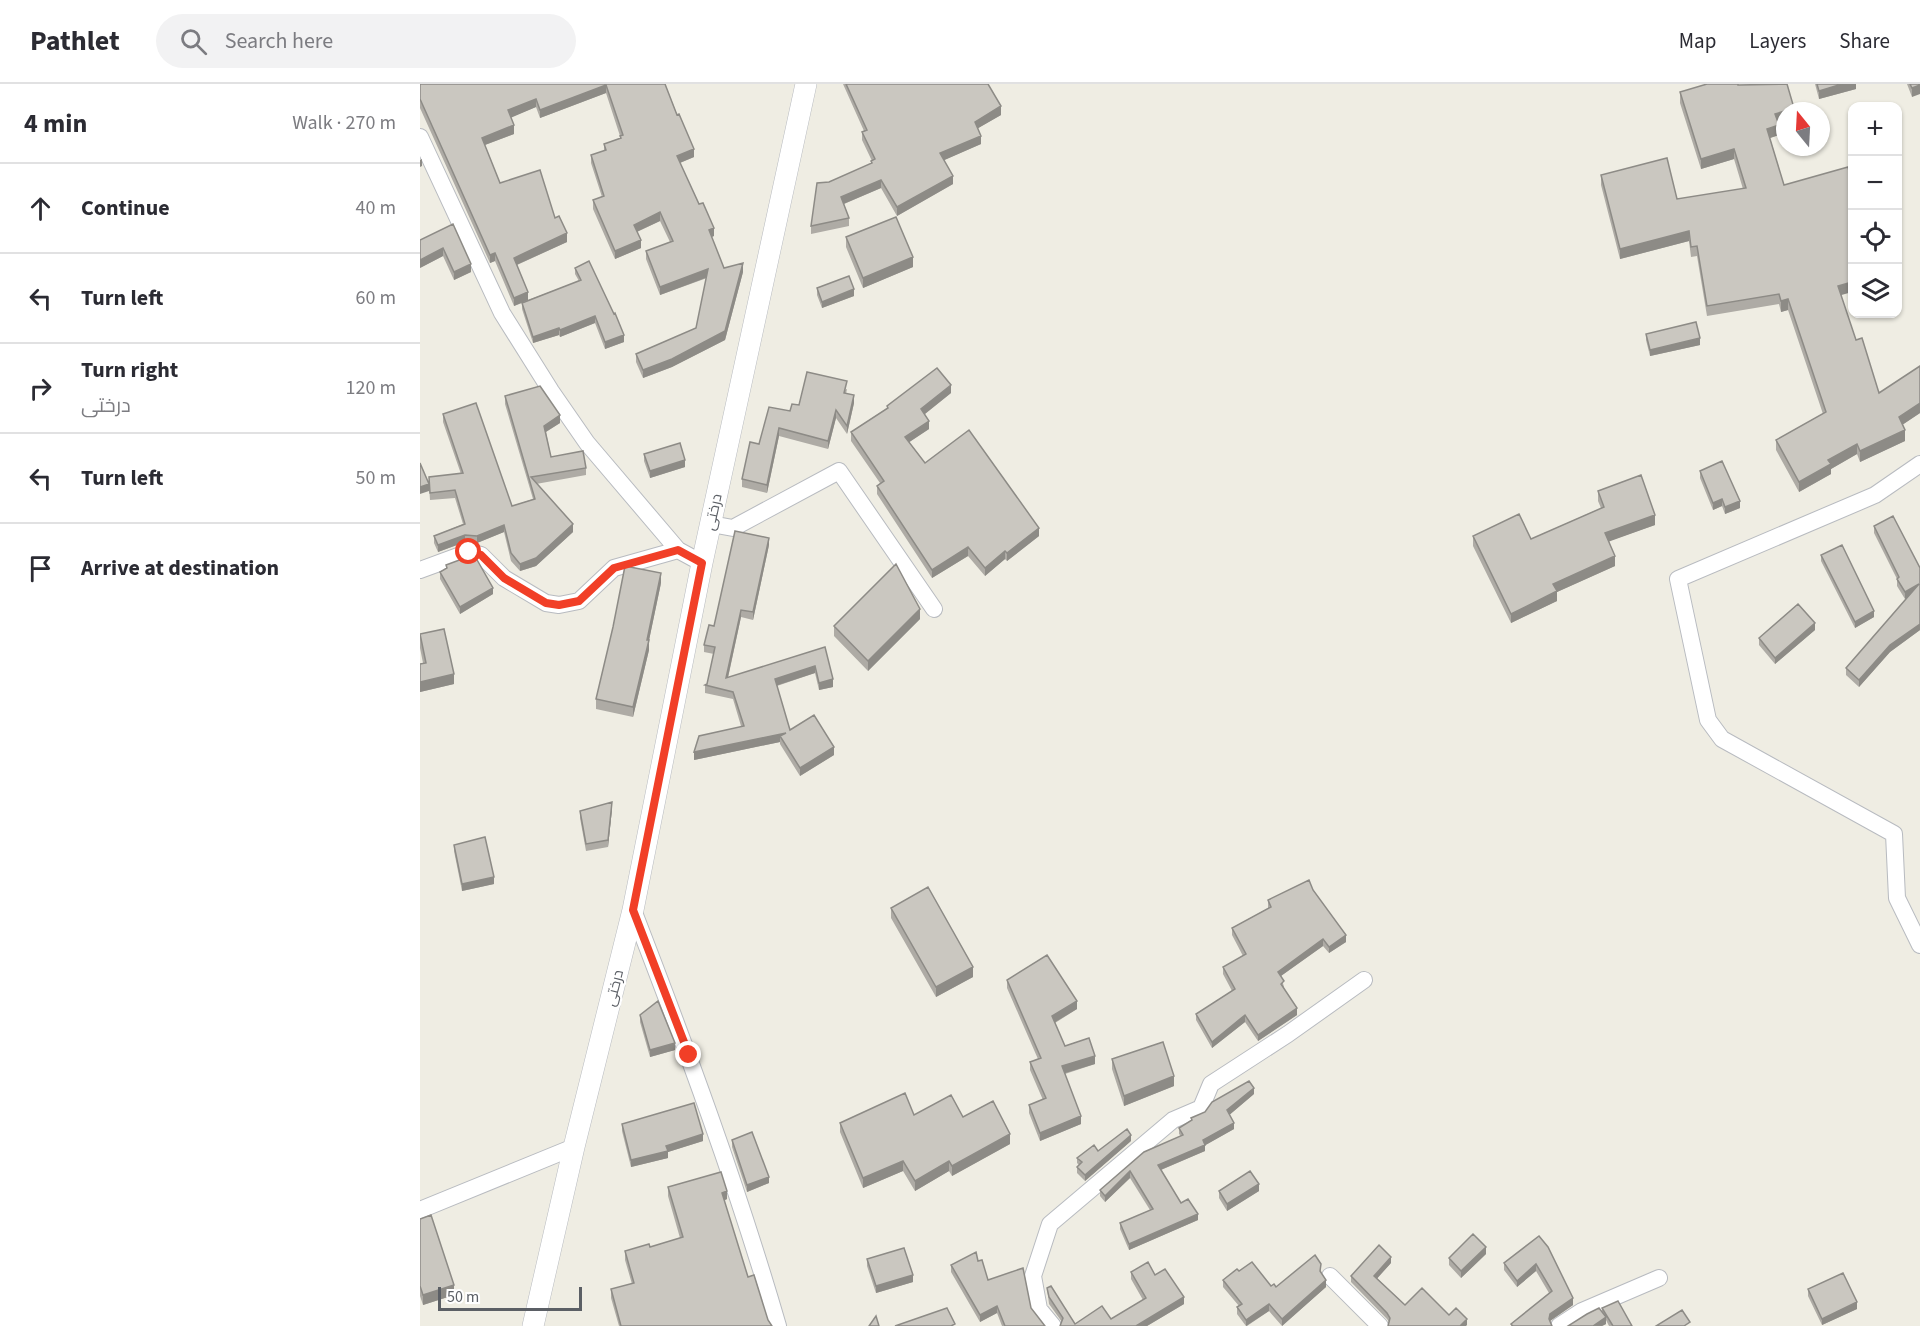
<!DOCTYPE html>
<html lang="en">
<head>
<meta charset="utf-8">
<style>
  :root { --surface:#fff; --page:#f2f2f3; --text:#2b2b33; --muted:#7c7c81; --line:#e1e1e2 }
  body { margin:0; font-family:"Source Sans 3",Cairo,sans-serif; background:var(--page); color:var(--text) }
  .controls { position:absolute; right:18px; top:18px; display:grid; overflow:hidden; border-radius:12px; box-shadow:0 2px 4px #0004 }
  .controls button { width:54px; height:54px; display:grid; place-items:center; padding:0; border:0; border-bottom:2px solid var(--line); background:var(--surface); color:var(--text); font:30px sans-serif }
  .compass { position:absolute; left:1356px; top:18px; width:54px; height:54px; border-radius:50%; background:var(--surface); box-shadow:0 2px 4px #0004; rotate:342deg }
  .scale { position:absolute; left:18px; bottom:15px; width:144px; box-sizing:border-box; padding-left:6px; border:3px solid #5b5f65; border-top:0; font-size:16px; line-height:21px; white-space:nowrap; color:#5b5f65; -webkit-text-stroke:4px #fff; paint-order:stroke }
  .stop { position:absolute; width:18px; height:18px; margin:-14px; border:4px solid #f13f27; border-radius:50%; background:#fff }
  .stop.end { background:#f13f27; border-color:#fff; box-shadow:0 2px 6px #0008 }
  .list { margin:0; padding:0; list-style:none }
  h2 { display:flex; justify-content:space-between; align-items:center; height:78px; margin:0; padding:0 24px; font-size:26px }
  h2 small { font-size:20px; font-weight:400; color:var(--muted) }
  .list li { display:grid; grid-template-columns:39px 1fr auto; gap:18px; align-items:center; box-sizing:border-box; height:90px; padding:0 24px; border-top:2px solid var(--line) }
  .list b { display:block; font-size:22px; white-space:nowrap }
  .list p { margin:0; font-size:20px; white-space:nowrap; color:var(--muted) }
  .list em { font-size:20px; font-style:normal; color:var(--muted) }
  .icon { flex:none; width:33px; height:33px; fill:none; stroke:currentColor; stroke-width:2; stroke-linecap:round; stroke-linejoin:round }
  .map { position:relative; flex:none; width:1500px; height:1242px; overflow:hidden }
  header { display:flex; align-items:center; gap:36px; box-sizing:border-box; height:84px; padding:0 30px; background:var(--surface); border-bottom:2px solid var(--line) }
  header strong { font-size:28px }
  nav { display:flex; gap:33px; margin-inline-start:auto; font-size:21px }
  .search { width:420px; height:54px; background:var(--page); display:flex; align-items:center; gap:15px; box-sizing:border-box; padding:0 21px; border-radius:33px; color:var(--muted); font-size:22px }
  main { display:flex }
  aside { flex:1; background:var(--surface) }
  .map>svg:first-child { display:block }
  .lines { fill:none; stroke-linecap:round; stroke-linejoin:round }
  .minor-casing { stroke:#b8bbc0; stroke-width:18 }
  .tertiary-casing { stroke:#b8bbc0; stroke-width:22 }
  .minor { stroke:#fff; stroke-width:16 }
  .tertiary { stroke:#fff; stroke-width:21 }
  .wall { fill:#aeaba5 }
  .shaded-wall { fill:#8d8b86 }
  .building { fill:#cac7c0; stroke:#8d8b86; stroke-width:1.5 }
  .route { stroke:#f13f27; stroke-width:8 }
  .labels { text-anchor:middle; stroke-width:4.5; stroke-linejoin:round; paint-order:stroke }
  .street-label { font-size:15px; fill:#5b5f65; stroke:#fff }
</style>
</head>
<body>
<header>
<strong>Pathlet</strong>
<div class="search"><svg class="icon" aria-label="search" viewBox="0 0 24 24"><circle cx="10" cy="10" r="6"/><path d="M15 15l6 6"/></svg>Search here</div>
<nav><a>Map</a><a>Layers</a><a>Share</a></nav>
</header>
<main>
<aside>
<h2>4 min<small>Walk · 270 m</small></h2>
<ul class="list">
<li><svg class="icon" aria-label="ahead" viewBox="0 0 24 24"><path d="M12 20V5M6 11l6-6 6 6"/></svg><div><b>Continue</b></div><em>40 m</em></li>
<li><svg class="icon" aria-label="left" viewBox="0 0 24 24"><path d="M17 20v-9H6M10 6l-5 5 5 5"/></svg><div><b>Turn left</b></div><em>60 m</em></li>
<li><svg class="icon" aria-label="right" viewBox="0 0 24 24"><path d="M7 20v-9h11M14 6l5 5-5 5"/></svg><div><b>Turn right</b><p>درختی</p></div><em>120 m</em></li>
<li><svg class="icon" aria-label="left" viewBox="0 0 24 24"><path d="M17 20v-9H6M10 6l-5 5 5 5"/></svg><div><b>Turn left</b></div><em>50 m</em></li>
<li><svg class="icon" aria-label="arrive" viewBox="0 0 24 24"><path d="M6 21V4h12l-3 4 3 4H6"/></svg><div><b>Arrive at destination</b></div></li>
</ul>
</aside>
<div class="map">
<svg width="1500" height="1242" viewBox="0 0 1500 1242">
  <rect width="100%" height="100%" fill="#efede3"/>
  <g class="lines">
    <defs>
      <path id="minor" d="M0,53L82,229L131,307L167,359L258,466L282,479
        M1500,380L1455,411L1258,495L1288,636L1302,655L1474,750L1477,814L1500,861
        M291,440L313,444L419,387L514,525
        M0,486L49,468L61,471L84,494L126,519L139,521L159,517L194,484L258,466
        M213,826C266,963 317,1101 358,1242
        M0,1126L154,1063
        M910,1192L960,1242
        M633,1242L619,1225L613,1192L630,1140L753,1036L781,1024L791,1000L868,950L944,896
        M1139,1242L1162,1227L1239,1194"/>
      <path id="tertiary" d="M113,1242L154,1063L213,826L282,479L386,0"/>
    </defs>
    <use href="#minor" class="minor-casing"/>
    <use href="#tertiary" class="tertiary-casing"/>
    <use href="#minor" class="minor"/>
    <use href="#tertiary" class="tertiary"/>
  </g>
  <path class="wall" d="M0,0H245L274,73L260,79L294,152L291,153L304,184L323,188L305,256L252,283L223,294L216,278V270L276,244L287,194L240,211L226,175V167L250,158L240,137L217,148L221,164L195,175L173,125V116L182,113L171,79V71L184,67V60L200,55V52L186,9L120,34L116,23L91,33L94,50L65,61L80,99L135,134L147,158L97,181L108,216L159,197L155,190V184L204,258L185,265L175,239L140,253L139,251L113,259L102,225V219L94,222L75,177L70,179L0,24Z
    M423,0H568L581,31L558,44L561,60L524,76L533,100L477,132L461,104L424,120L429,134V142L391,150V142L409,98L451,80V77H452L442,56V48L444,47Z
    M1395,0H1436V5L1399,15Z
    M1487,0H1500L1492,13Z
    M1260,8L1374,27H1365V37L1358,39L1359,51L1350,54L1364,101L1421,211L1436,256L1459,309L1500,282V329L1482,341L1485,357L1440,378L1437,370L1411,385V390L1379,408L1356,366V356L1403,330L1368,226L1361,228L1359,220L1287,232L1277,172L1271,173L1269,157L1200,175L1181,101V91L1257,115L1323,105L1314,75L1281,85L1260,19Z
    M33,140L51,188L34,196L23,172L0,184Z
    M426,153L493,183L443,204L426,163Z
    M397,204L434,212L402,224L397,211Z
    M1226,250L1280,261L1230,272L1226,256Z
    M427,305L426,310L434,319L427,350L416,334L408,365L359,352L347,409L322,403V395L339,360L370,327L379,321Z
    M531,309L505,330L509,345L489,358L505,379L619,452L587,477L585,475L565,492L548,472L512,494L457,410V402L460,399L431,357V348L467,324V322Z
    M85,312L140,339L126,348L131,373L166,384V391L116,400L153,448L116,482L100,487L91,477L84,448L57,459L45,458L18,468L14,459V452L43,440L35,414L10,416L9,402V407V393L41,390L23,338V330L92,422L113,415L85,320Z
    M224,370L265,383L230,394L224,377Z
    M1280,387L1320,424L1305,430L1302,422L1293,426L1280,394Z
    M1178,407L1235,441L1189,457L1195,482L1137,508V517L1091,539L1053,462V452L1111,455L1181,424L1178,417Z
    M1454,442L1500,484V546L1470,568L1439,603L1426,591V584L1487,514L1485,515L1477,502V495L1454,449Z
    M349,461L333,536L321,533L308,594L405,563L413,603L399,606L395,589L357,602L370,646L414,671L380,692L360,660V658L274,676L321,642L313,615L285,609V601L287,600L294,570L284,568V561L294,542Z
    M1401,471L1454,533L1435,544L1401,477Z
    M26,481L73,510L40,530L20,495V488L26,485Z
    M241,499L229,556V566L213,633L176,625V615Z
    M500,535L448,587L414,552V542Z
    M1395,546L1355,580L1339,561V554Z
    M0,550L34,600L0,608V580L3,579L0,564Z
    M192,725L188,763L166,767L160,734V727Z
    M34,761L74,800L42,807L34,767Z
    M893,806L926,858L909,869L903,862L861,892L864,903L863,904L877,931L838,957L825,938L792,964L776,936V930L812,907L803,890V883L823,872L812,851V844L848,824V816Z
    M471,824L553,893L516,913L471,834Z
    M587,896L657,925L635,939L645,962L675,980L645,990L661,1040L620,1057L609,1029V1021L623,1016L610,986V978L618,975L587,904Z
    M220,931L255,966L230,973L220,938Z
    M692,975L754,1002L704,1022L692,985Z
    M834,1010L809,1031L814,1045L785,1061V1067L741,1086L761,1119L778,1136L709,1166L700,1145V1139L730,1126L710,1094L685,1118L680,1112V1106L761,1052L759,1050V1044L771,1037V1034Z
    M494,1031L543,1033L590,1060L532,1092L529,1087L495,1107L483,1087L443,1104L420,1048V1039Z
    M202,1040L283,1057L248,1068V1074L211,1083L202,1047Z
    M312,1056L349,1099L327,1108L312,1063Z
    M711,1057L665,1097L657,1089V1083L659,1081L657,1079V1074L678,1067Z
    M248,1103L307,1115L304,1117L328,1193L348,1236L352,1242H199L191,1214V1205L212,1200L205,1176V1167L230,1163L260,1154L248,1112Z
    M799,1107H839L807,1127L799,1114Z
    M0,1135L34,1211L3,1221L0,1212Z
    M1119,1152L1153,1221L1130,1237V1238L1132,1242H1091V1240L1129,1209L1116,1187L1097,1203L1084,1186V1179Z
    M1066,1170L1041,1194L1029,1181V1174Z
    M447,1175L493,1198L456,1209L447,1182Z
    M558,1177L568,1196L611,1224L625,1242H582L577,1229L560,1238L531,1188V1181Z
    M971,1179L957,1194L985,1221L1029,1231L1047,1241L969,1238L967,1235L931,1198V1192Z
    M901,1186V1189L906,1203L862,1242L849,1227L827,1242H826L817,1230V1223L819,1222L803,1203V1196L819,1187L851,1202L856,1203Z
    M711,1188L735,1191L764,1220L727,1242H640L642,1238L629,1220L627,1204L655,1240L691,1235L723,1216L711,1195Z
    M1388,1205L1437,1225L1402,1241L1388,1212Z
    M1182,1224L1212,1242H1189L1186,1236V1240L1182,1242H1148L1182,1228Z"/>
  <path class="shaded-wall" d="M1422,0H1436V5L1399,15V7Z
    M186,1V9L120,34V26Z
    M1500,1V10L1492,13V4Z
    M116,15V23L88,35V26Z
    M581,22V31L555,46V38Z
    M1374,24V27H1365V37L1355,40V30Z
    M94,41V50L62,62V54Z
    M1359,41V51L1347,55V45Z
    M561,52V60L520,78V69Z
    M274,65V73L257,80V72Z
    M1314,65V75L1281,85V75Z
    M2,75V82L0,83V76Z
    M533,92V100L477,132V123Z
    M461,96V104L421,121V113Z
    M240,128V137L214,149V141Z
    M294,144V152L289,154V146Z
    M1269,147V157L1200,175V165Z
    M147,149V158L94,182V174Z
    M221,156V164L195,175V167Z
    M23,164V172L0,184V176Z
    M75,169V177L70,179V171Z
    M493,173V183L443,204V194Z
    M323,179V188L305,256L252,283L223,294V286L305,247Z
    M51,180V188L34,196V188Z
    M288,185V193L240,211V203Z
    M1432,198V208L1418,212V202Z
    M434,205V212L402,224V218Z
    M108,208V216L94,222V214Z
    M1368,215V226L1361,228V217Z
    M175,232V239L140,253V246Z
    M139,244V251L113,259V253Z
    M204,251V258L185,265V258Z
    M1280,254V261L1230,272V266Z
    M531,301V309L501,333V325Z
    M434,311V319L427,350V342Z
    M1500,319V329L1479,343V333Z
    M416,326V334L408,365V357Z
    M140,331V339L124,349V342Z
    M509,337V345L485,361V353Z
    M359,344V352L347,409V401Z
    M1485,346V357L1440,378V367Z
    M1437,360V370L1411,385V390L1379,408V398L1408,376Z
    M265,376V383L230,394V387Z
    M9,400V407L0,410V403Z
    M1302,415V422L1293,426V419Z
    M1320,417V424L1305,430V423Z
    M1235,431V441L1185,459V449Z
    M153,440V448L116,482L100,487V480Z
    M84,441V448L57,459V452Z
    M619,444V452L587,477V469Z
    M45,451V458L18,468V461Z
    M349,454V461L333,536V528Z
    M548,463V472L512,494V486Z
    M585,467V475L565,492V484Z
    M1195,472V482L1137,508V517L1091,539V530L1133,500Z
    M241,489V499L227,566V556Z
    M1499,500V507L1485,515V508Z
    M73,504V510L40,530V523Z
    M500,525V535L448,587V577Z
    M321,526V533L306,602V594Z
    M1454,527V533L1435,544V538Z
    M1395,539V546L1355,580V574Z
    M1500,540V546L1470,568L1439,603V596L1470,561Z
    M229,556V566L213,633V623Z
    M395,582V589L355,602V595Z
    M34,590V600L0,608V598Z
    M413,595V603L399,606V599Z
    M366,649L360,652V658L274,676V668Z
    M414,663V671L380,692V684Z
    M192,718V725L188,763V756Z
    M74,793V800L42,807V800Z
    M926,851V858L909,869V863Z
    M903,855V862L858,894V888Z
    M553,883V893L516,913V903Z
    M657,917V925L632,940V932Z
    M877,924V931L838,957V951Z
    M825,931V938L792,964V958Z
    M255,959V966L230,973V966Z
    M675,972V980L642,990V982Z
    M754,992V1002L704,1022V1012Z
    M834,1004V1010L807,1033V1026Z
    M661,1032V1040L620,1057V1049Z
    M814,1039V1045L784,1062L785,1061V1067L738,1087V1081Z
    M283,1050V1057L248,1068V1074L211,1083V1076L246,1062Z
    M590,1050V1060L532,1092V1082Z
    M711,1051V1057L665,1097V1091Z
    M483,1077V1087L443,1104V1094Z
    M529,1077V1087L495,1107V1097Z
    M710,1087V1094L685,1118V1112Z
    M349,1093V1099L327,1108V1101Z
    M839,1100V1107L807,1127V1120Z
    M307,1107V1115L302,1117V1109Z
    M778,1130V1136L709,1166V1160Z
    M1066,1163V1170L1041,1194V1187Z
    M971,1173V1179L954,1198V1192Z
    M1116,1180V1187L1097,1203V1197Z
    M493,1191V1198L456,1209V1202Z
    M906,1196V1203L862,1242V1235Z
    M34,1201V1211L3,1221V1211Z
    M764,1213V1220L727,1242H716Z
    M1153,1214V1221L1130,1237L1129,1242V1235L1130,1230Z
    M1437,1218V1225L1402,1241V1235Z
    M849,1220V1227L826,1242V1236Z
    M577,1222V1229L560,1238V1231Z
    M1186,1233V1240L1182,1242H1173Z
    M1047,1235V1241L1046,1242H1040Z"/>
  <path class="building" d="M0,0H245L257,31L259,30L274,65L257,72L279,120L283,119L294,144L289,146L304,184L323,179L305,247L252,275L223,286L216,270L276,244L288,185L240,203L226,167L253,157L240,128L214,141L221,156L195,167L173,116L184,112L171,71L186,66L184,60L201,54L200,52L203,51L186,1L120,26L116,15L88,26L94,41L62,54L80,99L120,86L135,134L139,132L147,149L94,174L108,208L94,214L75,169L70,171L0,15Z
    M426,0H568L581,22L555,38L561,52L520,69L533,92L477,123L461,96L421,113L429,134L391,142L397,99L409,98L452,79L451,77L455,75L442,48L447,46Z
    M1287,0H1318V1L1367,0L1374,24L1355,30L1359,41L1347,45L1364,101L1428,83L1432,99V198L1418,202L1436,256L1442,254L1459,309L1500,282V319L1479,333L1485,346L1440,367L1437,360L1408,376L1411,380L1379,398L1356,356L1406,328L1368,215L1361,217L1359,210L1287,222L1277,162L1271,163L1269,147L1200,165L1181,91L1247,74L1257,115L1326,104L1314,65L1281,75L1260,8Z
    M1397,0H1422L1399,7Z
    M1490,0H1500V1L1492,4Z
    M476,133L493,173L443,194L426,153Z
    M33,140L51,180L34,188L23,164L0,176V156Z
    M169,177L194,230L195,229L204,251L185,258L175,232L140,246L139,244L113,253L102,219L161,196L155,184Z
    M429,192L434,205L402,218L397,204Z
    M1276,238L1280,254L1230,266L1226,250Z
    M517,284L531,301L501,325L509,337L485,353L505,379L549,346L619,444L587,469L585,467L565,484L548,463L512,486L457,402L464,397L431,348L468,324L467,322Z
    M387,288L427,297L424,309L434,311L427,342L416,326L408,357L359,344L347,401L322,395L330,358L339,360L349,323L370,327L372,320L379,321Z
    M120,302L140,331L124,342L131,373L163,367L166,384L111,393L153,440L116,474L100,480L91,469L84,441L57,452L45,451L18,461L14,452L45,440L35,406L10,409L9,393L43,389L23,330L56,319L92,422L115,415L85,312Z
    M260,359L265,376L230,387L224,370Z
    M1302,377L1320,417L1305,423L1302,415L1293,419L1280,387Z
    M0,379L9,400L0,403Z
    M1221,391L1235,431L1185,449L1195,472L1133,500L1137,507L1091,530L1053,452L1099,430L1111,455L1184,423L1178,407Z
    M1473,432L1500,484V540L1470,561L1439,596L1426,584L1499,500L1485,508L1477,495L1479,493L1454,442Z
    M315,447L349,454L333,528L321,526L306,594L405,563L413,595L399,599L395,582L355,595L370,646L394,631L414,663L380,684L360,652L366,649L274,668L279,652L324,642L313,608L285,601L287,600L295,563L284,561L289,541L294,542Z
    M1422,461L1454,527L1435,538L1401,471Z
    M50,472L56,474L73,504L40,523L20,488L27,484L26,481Z
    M476,480L500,525L448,577L414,542Z
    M205,482L241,489L227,556H229L213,623L176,615L193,543Z
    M1378,520L1395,539L1355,574L1339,554Z
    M24,545L34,590L0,598V580L6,579L0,550Z
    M192,718L188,756L166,760L160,727Z
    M65,753L74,793L42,800L34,761Z
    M889,796L893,806L926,851L909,863L903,855L858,888L864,897L861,900L877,924L838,951L825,931L792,958L776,930L815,905L803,883L826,870L812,844L851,823L848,816Z
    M508,803L553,883L516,903L471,824Z
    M627,871L657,917L632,932L645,962L669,954L675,972L642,982L661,1032L620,1049L609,1021L626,1014L610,978L621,974L587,896Z
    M238,917L255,959L230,966L220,931Z
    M743,958L754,992L704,1012L692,975Z
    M829,997L834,1004L807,1026L814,1039L783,1056L785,1061L738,1081L761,1119L768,1115L778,1130L709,1160L700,1139L733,1125L710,1087L685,1112L680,1106L724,1068L763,1051L759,1044L772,1036L771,1034L785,1028L792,1018Z
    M485,1009L494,1031L531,1011L543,1033L573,1017L590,1050L532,1082L529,1077L495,1097L483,1077L443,1094L420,1039Z
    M274,1019L283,1050L246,1062L248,1067L211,1076L202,1040Z
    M707,1045L711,1051L665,1091L657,1083L662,1078L657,1074L674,1061L678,1067Z
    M332,1048L349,1093L327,1101L312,1056Z
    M830,1087L839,1100L807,1120L799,1107Z
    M301,1088L307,1107L302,1109L328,1193L334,1191L348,1236L352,1242H201L191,1205L214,1199L205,1167L229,1160L230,1163L263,1153L248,1103Z
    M11,1131L34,1201L3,1211L0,1202V1135Z
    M1053,1150L1066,1163L1041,1187L1029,1174Z
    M1119,1152L1128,1163L1153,1214L1130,1230L1129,1235L1132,1242H1093L1091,1240L1132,1207L1116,1180L1097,1197L1084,1179Z
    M959,1161L971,1173L954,1192L985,1221L1002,1204L1029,1231L1036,1224L1047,1235L1040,1242H968L970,1234L967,1229L931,1192Z
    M484,1164L493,1191L456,1202L447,1175Z
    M556,1168L558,1177L562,1176L568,1196L603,1184L611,1224L625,1242H585L577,1222L560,1231L531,1181Z
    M895,1171L901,1180L900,1187L906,1196L862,1235L849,1220L826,1236L817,1223L822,1220L803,1196L817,1185L819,1187L832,1178L851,1202L854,1200L856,1203Z
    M728,1178L735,1191L745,1185L764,1213L716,1242H640L643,1234L629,1213L627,1204L631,1202L655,1240L682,1222L691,1235L726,1214L711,1188Z
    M1423,1189L1437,1218L1402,1235L1388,1205Z
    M1198,1217L1212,1242H1193L1182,1224Z
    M527,1224L535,1240L531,1242H475Z
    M1179,1224L1186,1233L1173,1242H1148L1167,1230Z
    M1262,1226L1270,1238L1264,1242H1236Z
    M456,1232L459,1242H449Z"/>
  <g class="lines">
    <path class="route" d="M49,468L61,471L84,494L126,519L139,521L159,517L194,484L258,466L282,479L213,826L269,971"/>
  </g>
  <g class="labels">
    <g class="street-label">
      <text transform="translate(293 428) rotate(-78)" y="5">درختی</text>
      <text transform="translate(194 904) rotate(-76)" y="5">درختی</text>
    </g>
  </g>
</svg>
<div class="controls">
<button>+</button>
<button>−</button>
<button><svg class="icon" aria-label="locate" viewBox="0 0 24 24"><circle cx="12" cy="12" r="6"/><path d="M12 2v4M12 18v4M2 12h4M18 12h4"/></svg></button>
<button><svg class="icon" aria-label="layers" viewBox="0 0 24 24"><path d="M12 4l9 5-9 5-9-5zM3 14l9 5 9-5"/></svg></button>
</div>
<svg class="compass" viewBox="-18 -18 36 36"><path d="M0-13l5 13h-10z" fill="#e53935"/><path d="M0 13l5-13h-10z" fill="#7c7c81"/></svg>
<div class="scale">50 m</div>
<div class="stop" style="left:49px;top:468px"></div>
<div class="stop end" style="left:269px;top:971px"></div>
</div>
</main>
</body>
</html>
